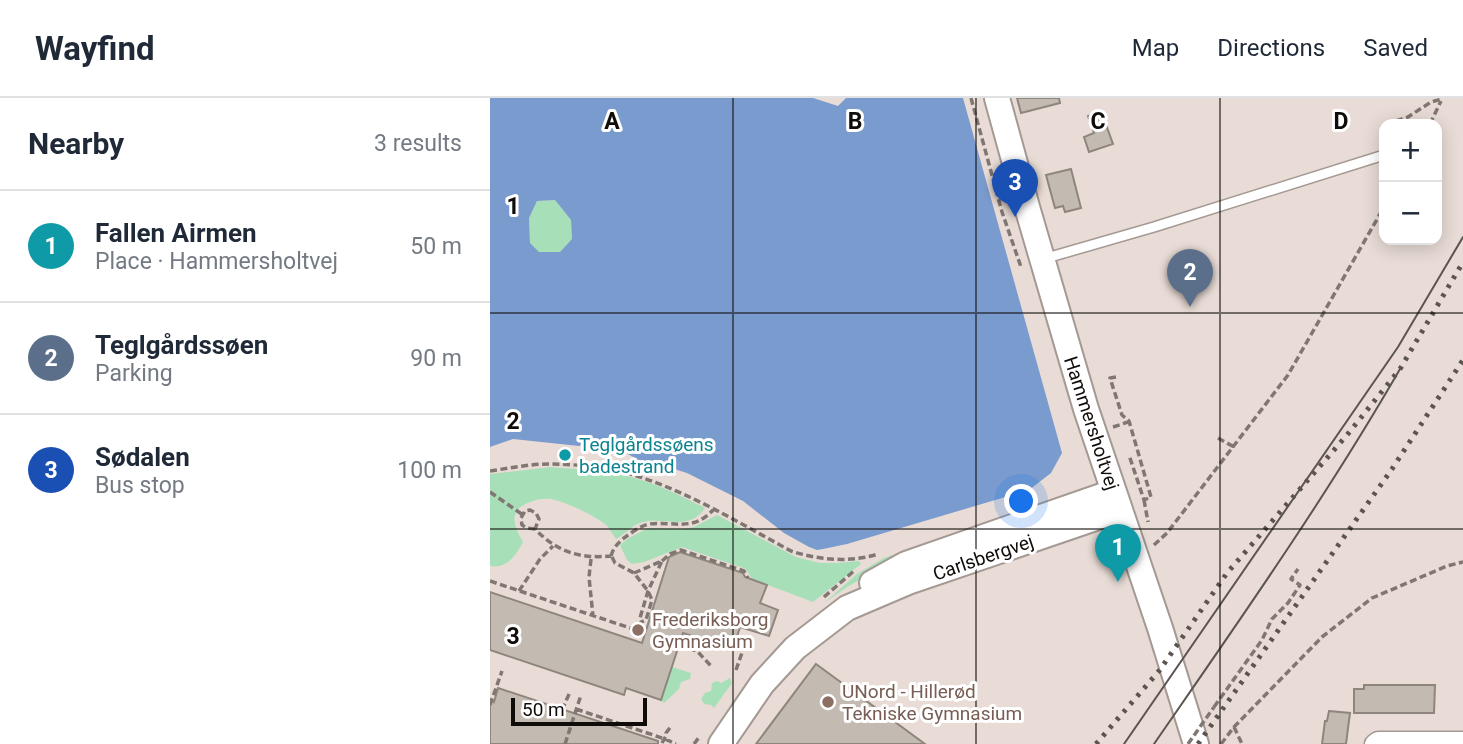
<!DOCTYPE html>
<html lang="en">
<head>
<meta charset="utf-8">
<style>
  :root { --surface:#fff; --page:#f6f6f7; --text:#1f2937; --muted:#747a83; --line:#e0e1e3; --accent:#7e50c9 }
  body { margin:0; font-family:Roboto,sans-serif; background:var(--page); color:var(--text) }
  .controls { position:absolute; right:21px; top:21px; display:grid; overflow:hidden; border-radius:14px; box-shadow:0 4px 18px #0003 }
  .controls button { width:63px; height:63px; display:grid; place-items:center; padding:0; border:0; border-bottom:2px solid var(--line); background:var(--surface); color:var(--text); font:35px sans-serif }
  .scale { position:absolute; left:21px; bottom:18px; width:136px; box-sizing:border-box; padding-left:7px; border:4px solid #100c0a; border-top:0; font-size:19px; line-height:24px; white-space:nowrap; color:#100c0a; -webkit-text-stroke:5px #fff; paint-order:stroke }
  .you { position:absolute; left:532px; top:404px; width:24px; height:24px; margin:-18px; border:5px solid #fff; border-radius:50%; background:#1a73e8; box-shadow:0 0 0 10px #1a73e833 }
  .badge { display:grid; place-items:center; width:46px; height:46px; border-radius:50%; background:var(--accent); color:#fff; font-size:23px; font-weight:700 }
  .pin { position:absolute; translate:-50% -58px; filter:drop-shadow(0 2px 4px #0008) }
  .pin::after { content:''; position:absolute; top:37px; width:24px; height:21px; background:inherit; clip-path:polygon(0 0,100% 0,50% 100%) }
  .list { margin:0; padding:0; list-style:none }
  h2 { display:flex; justify-content:space-between; align-items:center; height:91px; margin:0; padding:0 28px; font-size:30px }
  h2 small { font-size:23px; font-weight:400; color:var(--muted) }
  .list li { display:grid; grid-template-columns:46px 1fr auto; gap:21px; align-items:center; box-sizing:border-box; height:112px; padding:0 28px; border-top:2px solid var(--line) }
  .list b { display:block; font-size:26px; white-space:nowrap }
  .list p { margin:0; font-size:23px; white-space:nowrap; color:var(--muted) }
  .list em { font-size:23px; font-style:normal; color:var(--muted) }
  .map { position:relative; flex:none; width:973px; height:646px; overflow:hidden }
  header { display:flex; align-items:center; gap:42px; box-sizing:border-box; height:98px; padding:0 35px; background:var(--surface); border-bottom:2px solid var(--line) }
  header strong { font-size:33px }
  nav { display:flex; gap:38px; margin-inline-start:auto; font-size:24px }
  main { display:flex }
  aside { flex:1; background:var(--surface) }
  .map>svg:first-child { display:block }
  .green { fill:#a7dfb9 }
  .water { fill:#7a9bce; fill-rule:evenodd }
  .building { fill:#c3bab1; stroke:#8e867e; stroke-width:2 }
  .lines { fill:none; stroke-linecap:round; stroke-linejoin:round }
  .lane-casing { stroke:#a49993; stroke-width:12 }
  .street-casing { stroke:#a49993; stroke-width:21 }
  .secondary-casing { stroke:#a49993; stroke-width:28 }
  .path { stroke:#807773; stroke-width:3.5; stroke-dasharray:7 3.5; stroke-linecap:butt }
  .lane { stroke:#fff; stroke-width:9 }
  .street { stroke:#fff; stroke-width:18 }
  .secondary { stroke:#fff; stroke-width:24 }
  .tram { stroke:#5b5451; stroke-width:2 }
  .rail { stroke:#5b5451; stroke-width:5; stroke-dasharray:3.5 7; stroke-linecap:butt }
  .path-bridge { stroke:#807773; stroke-width:3.5; stroke-dasharray:7 3.5; stroke-linecap:butt }
  .grid { fill:none; stroke:#100c0a; stroke-width:2; stroke-opacity:0.55 }
  .culture-dot { fill:#0f9aa8; stroke:#fff; stroke-width:2.5 }
  .education-dot { fill:#8d6e63; stroke:#fff; stroke-width:2.5 }
  .labels { text-anchor:middle; stroke-width:6; stroke-linejoin:round; paint-order:stroke }
  .street-label { font-size:19px; fill:#100c0a; stroke:#fff }
  .culture-label { font-size:19px; fill:#0d838f; stroke:#fff; text-anchor:start }
  .education-label { font-size:19px; fill:#785e54; stroke:#fff; text-anchor:start }
  .grid-label { font-size:23px; text-anchor:middle; font-weight:bold; fill:#100c0a; stroke:#fff; stroke-width:6; stroke-linejoin:round; paint-order:stroke }
</style>
</head>
<body>
<header>
<strong>Wayfind</strong>
<nav><a>Map</a><a>Directions</a><a>Saved</a></nav>
</header>
<main>
<aside>
<h2>Nearby<small>3 results</small></h2>
<ul class="list">
<li><span class="badge" style="background:#0f9aa8">1</span><div><b>Fallen Airmen</b><p>Place · Hammersholtvej</p></div><em>50 m</em></li>
<li><span class="badge" style="background:#5c6f8a">2</span><div><b>Teglgårdssøen</b><p>Parking</p></div><em>90 m</em></li>
<li><span class="badge" style="background:#1a4fb4">3</span><div><b>Sødalen</b><p>Bus stop</p></div><em>100 m</em></li>
</ul>
</aside>
<div class="map">
<svg width="973" height="646" viewBox="0 0 973 646">
  <rect width="100%" height="100%" fill="#e9dcd6"/>
  <path class="green" d="M65,102L81,122L82,141L70,154H48L40,145L39,120L47,103Z
    M61,369C81,371 102,371 122,375C155,380 186,395 215,410C199,435 172,417 150,425C141,428 134,437 126,441C123,437 120,431 117,428C106,418 76,404 61,401C54,400 47,401 40,404C17,412 24,428 33,444C26,457 17,471 0,468V376Z
    M227,417L306,459L330,465H347L369,463L371,466L323,504L262,481L256,471L192,449L154,464L142,466L137,462L130,447L139,440L158,430L192,431L204,429Z
    M479,430H484L402,463L357,489L334,505L367,476L394,460Z
    M182,569L201,575L200,581L191,584L189,591L174,605L171,602Z
    M240,580L242,585L224,610L221,607L214,606L211,601L215,595L221,593L222,585L227,583L231,585Z"/>
  <path class="water" d="M0,0H323L348,8L356,0H473L572,355L561,375L539,392L357,446L333,451L327,452L319,449L294,435L253,403L197,375L181,370L156,366L116,344L104,342L89,348L23,341L0,349ZM65,102L81,122L82,141L70,154H49L40,145L39,120L47,103Z"/>
  <path class="building" d="M527,0H569L570,5L531,15Z
    M611,13L623,46L599,54L594,39L604,35L598,18Z
    M581,71L591,110L575,114L573,108L565,110L556,77Z
    M190,454L253,475L255,479L277,487L270,505L288,512L279,538L250,529L243,551L193,535L171,602L136,590L134,597L0,552V494L152,545L179,459Z
    M326,566L435,646H266Z
    M874,587H945L944,615H864V591H874Z
    M8,590L168,643V646H0V601L4,604Z
    M839,613L860,615L856,646H832L835,623H837Z"/>
  <g class="lines">
    <defs>
      <path id="lane" d="M553,161L664,129L894,57"/>
      <path id="street" d="M884,646L888,643H973"/>
      <path id="secondary" d="M507,0L537,109L596,311L670,530L706,646
        M382,485L416,466L623,394
        M231,646L272,586L305,550L357,510L418,484L629,412"/>
    </defs>
    <use href="#lane" class="lane-casing"/>
    <use href="#street" class="street-casing"/>
    <use href="#secondary" class="secondary-casing"/>
    <path class="path" d="M481,0L512,114L531,169
      M896,26L918,19L941,4L952,1
      M940,26L951,3
      M626,279L620,280L632,317L639,323L661,399L654,402L639,357
      M623,329L638,324
      M728,340L744,349
      M0,373C20,370 40,366 59,366C89,366 122,370 150,379C202,396 253,427 301,453C329,462 360,465 388,456
      M0,394L33,417
      M654,402L658,424
      M45,431L37,430L32,427L31,420L35,413L40,412L46,415L49,421L45,431C67,454 90,461 121,458
      M664,447L677,435L798,277L894,109
      M121,458C123,450 128,445 134,440C141,435 150,428 159,426C184,423 203,434 223,412
      M122,459L125,465L144,475L158,493L162,502L156,522L151,524L148,533
      M101,461L99,479L103,518
      M172,463L180,456L191,452L254,473L258,480
      M144,475L172,463L158,493L150,520L151,523
      M0,483L155,535
      M29,493L50,461L63,448
      M334,499L365,472
      M189,547L207,553L222,569
      M246,572L256,543L246,540
      M0,607L12,573
      M724,609L772,542L782,521L798,505L810,487L801,481L808,471
      M86,611L175,641L186,646
      M72,612L80,594
      M744,629L752,646
      M172,645L176,638V635L182,627
      M75,646L91,597
      M204,646L210,638
      M731,646L744,629L832,539L882,500L957,468L973,464"/>
    <use href="#lane" class="lane"/>
    <use href="#street" class="street"/>
    <use href="#secondary" class="secondary"/>
    <path class="tram" d="M634,646L908,249L973,139
      M664,646C749,523 835,401 910,271"/>
    <path class="rail" d="M606,646L669,573L737,475L857,337L910,271L973,164
      M708,646L902,371L973,262"/>
    <path class="path-bridge" d="M698,646L724,609"/>
  </g>
  <path class="grid" d="M243,0V646M486,0V646M730,0V646M0,215H973M0,431H973"/>
  <circle class="culture-dot" cx="75" cy="357" r="7"/>
  <g class="education-dot">
    <circle cx="148" cy="532" r="7"/>
    <circle cx="338" cy="604" r="7"/>
  </g>
  <g class="labels">
    <g class="street-label">
      <text transform="translate(602 325) rotate(72)" y="7">Hammersholtvej</text>
      <text transform="translate(493 459) rotate(-19)" y="7">Carlsbergvej</text>
    </g>
    <g class="culture-label">
      <text x="89" y="353">Teglgårdssøens<tspan x="89" dy="22">badestrand</tspan></text>
    </g>
    <g class="education-label">
      <text x="162" y="528">Frederiksborg<tspan x="162" dy="22">Gymnasium</tspan></text>
      <text x="352" y="600">UNord - Hillerød<tspan x="352" dy="22">Tekniske Gymnasium</tspan></text>
    </g>
  </g>
  <g class="grid-label">
    <text x="122" y="31">A</text>
    <text x="365" y="31">B</text>
    <text x="608" y="31">C</text>
    <text x="851" y="31">D</text>
    <text x="23" y="116">1</text>
    <text x="23" y="331">2</text>
    <text x="23" y="546">3</text>
  </g>
</svg>
<div class="controls">
<button>+</button>
<button>−</button>
</div>
<div class="scale">50 m</div>
<div class="you"></div>
<div class="pin badge" style="left:628px;top:484px;background:#0f9aa8">1</div>
<div class="pin badge" style="left:700px;top:209px;background:#5c6f8a">2</div>
<div class="pin badge" style="left:525px;top:119px;background:#1a4fb4">3</div>
</div>
</main>
</body>
</html>
